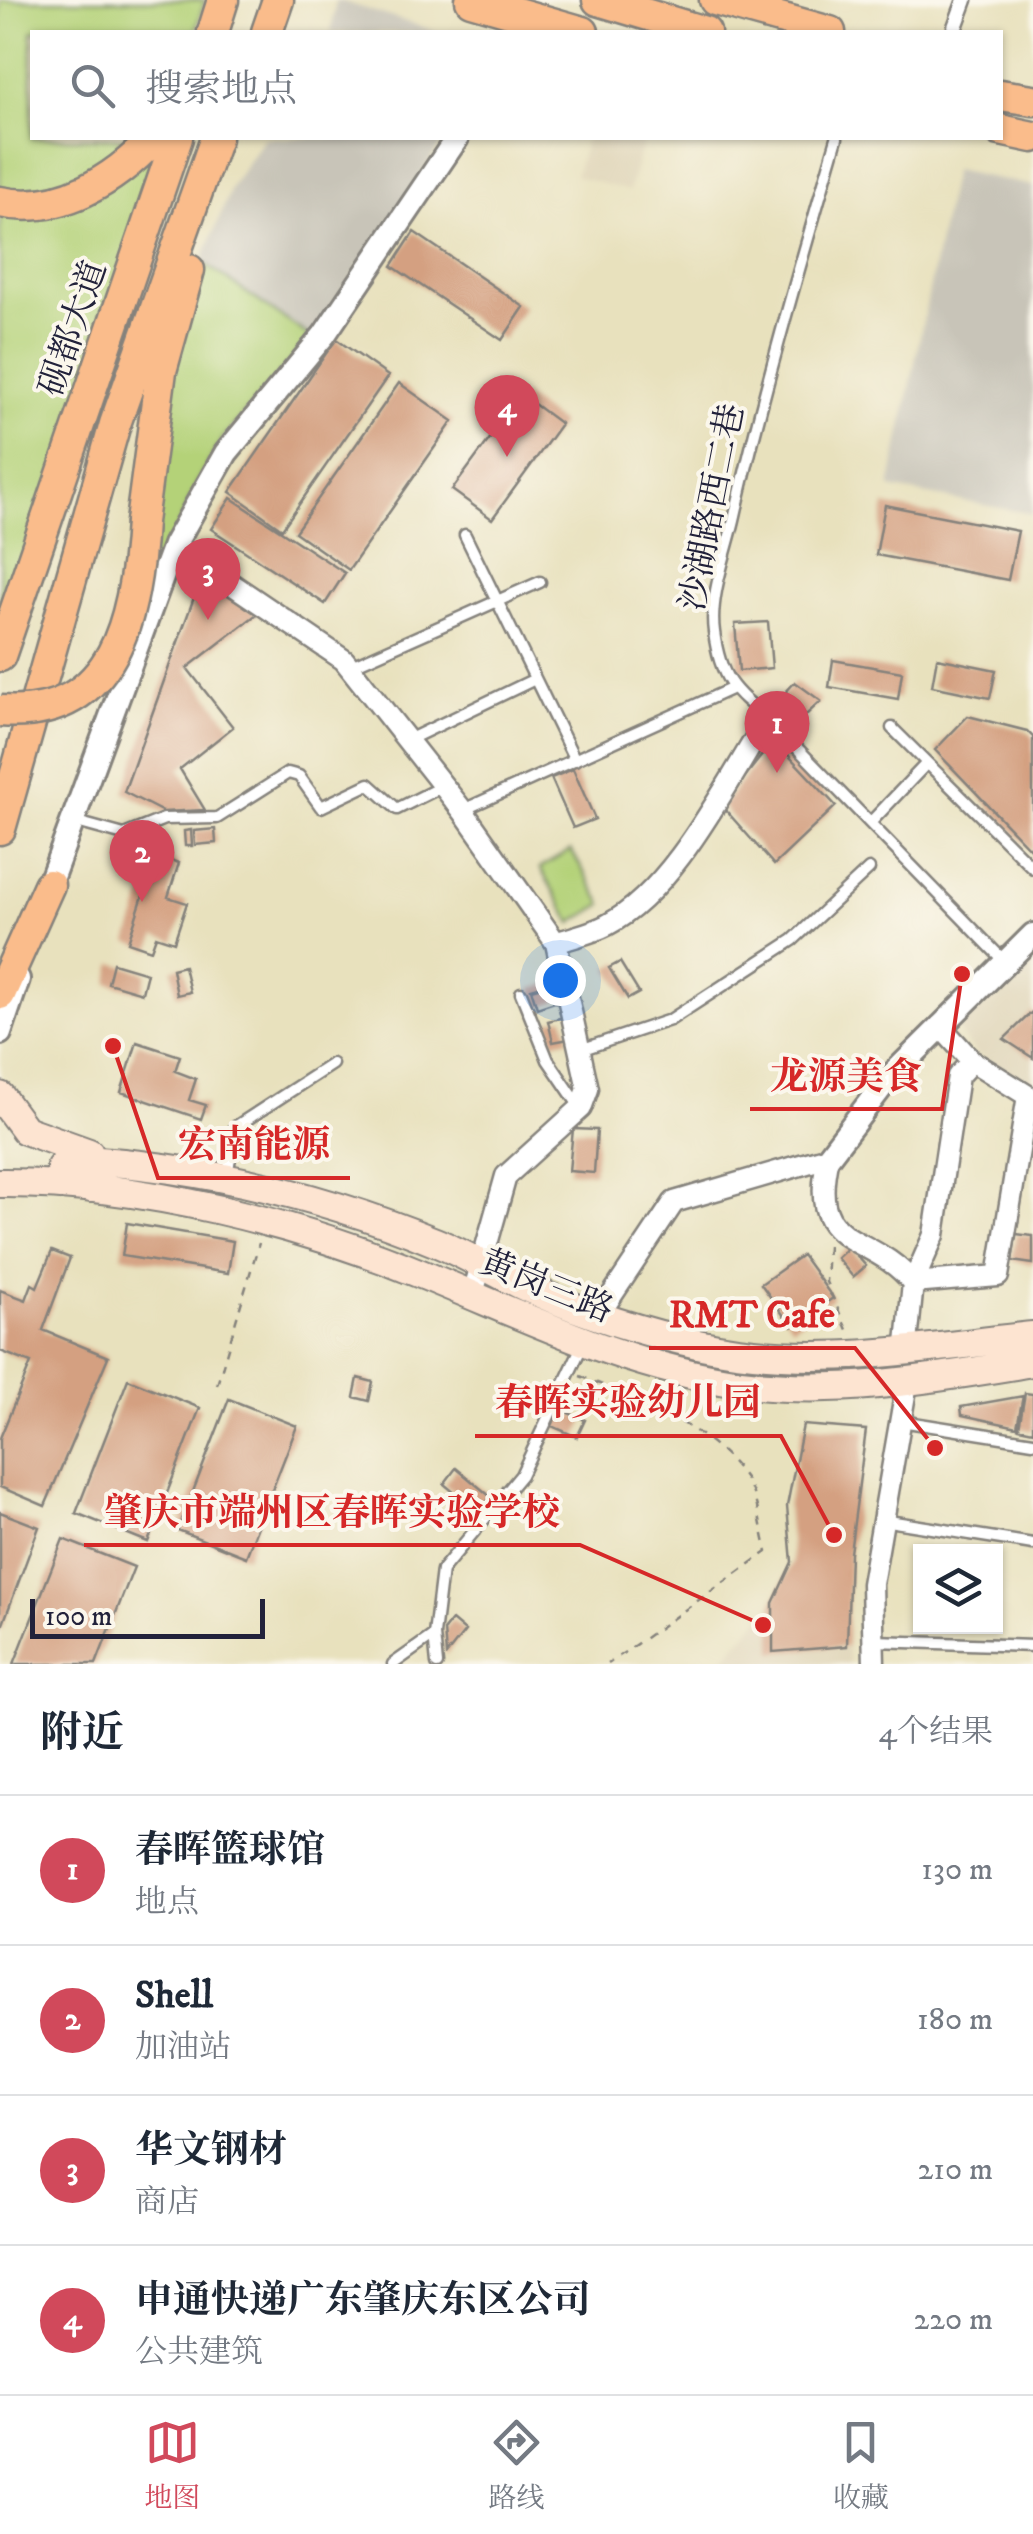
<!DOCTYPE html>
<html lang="zh">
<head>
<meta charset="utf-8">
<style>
  :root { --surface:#fff; --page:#f2f2f3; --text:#1f2937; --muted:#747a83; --line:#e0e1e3; --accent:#d1495b }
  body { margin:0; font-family:"IM FELL DW Pica","Noto Serif SC",serif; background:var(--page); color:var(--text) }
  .controls { position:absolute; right:30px; bottom:30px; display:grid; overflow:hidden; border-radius:0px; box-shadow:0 2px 8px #0004 }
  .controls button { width:90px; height:90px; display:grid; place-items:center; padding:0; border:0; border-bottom:2px solid var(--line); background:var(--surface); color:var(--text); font:50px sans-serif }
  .scale { position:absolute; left:30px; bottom:25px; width:235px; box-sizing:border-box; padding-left:10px; border:5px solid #22223b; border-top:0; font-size:28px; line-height:35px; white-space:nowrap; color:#22223b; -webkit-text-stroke:8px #fbf7ec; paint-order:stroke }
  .you { position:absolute; left:560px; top:980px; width:35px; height:35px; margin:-25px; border:8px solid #fff; border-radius:50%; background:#1a73e8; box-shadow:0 0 0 15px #1a73e833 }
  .badge { display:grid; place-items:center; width:65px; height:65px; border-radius:50%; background:var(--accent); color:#fff; font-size:32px; font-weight:700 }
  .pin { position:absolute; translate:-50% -82px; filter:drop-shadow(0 2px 5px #0008) }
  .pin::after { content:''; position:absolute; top:52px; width:35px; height:30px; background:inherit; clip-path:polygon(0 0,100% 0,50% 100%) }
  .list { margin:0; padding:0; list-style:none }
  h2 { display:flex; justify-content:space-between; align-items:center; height:130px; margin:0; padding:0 40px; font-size:42px }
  h2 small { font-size:32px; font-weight:400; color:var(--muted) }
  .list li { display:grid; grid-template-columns:65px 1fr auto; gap:30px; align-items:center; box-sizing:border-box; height:150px; padding:0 40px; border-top:2px solid var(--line) }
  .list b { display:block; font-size:38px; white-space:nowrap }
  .list p { margin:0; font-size:32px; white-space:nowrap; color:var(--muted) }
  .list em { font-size:32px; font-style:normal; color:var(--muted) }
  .icon { flex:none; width:55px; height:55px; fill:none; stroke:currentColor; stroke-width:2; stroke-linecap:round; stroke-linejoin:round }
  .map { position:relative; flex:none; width:1033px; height:1664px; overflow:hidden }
  .search { position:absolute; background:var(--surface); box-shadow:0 2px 8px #0004; left:30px; right:30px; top:30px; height:110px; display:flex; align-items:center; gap:25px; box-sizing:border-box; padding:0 35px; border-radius:0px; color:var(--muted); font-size:38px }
  .sheet { height:730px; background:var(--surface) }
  nav { display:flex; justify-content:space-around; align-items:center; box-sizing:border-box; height:140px; border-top:2px solid var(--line); background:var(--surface); font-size:28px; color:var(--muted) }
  nav a { display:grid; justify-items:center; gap:5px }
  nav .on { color:var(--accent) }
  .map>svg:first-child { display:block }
  .built { fill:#ded3b5 }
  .industrial { fill:#c8c4b8 }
  .green { fill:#b4d278; stroke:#6b7a5a; stroke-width:2.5 }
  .building { fill:#d4a081 }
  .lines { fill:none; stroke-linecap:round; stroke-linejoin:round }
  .service-casing { stroke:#85827c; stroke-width:15 }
  .pedestrian-casing { stroke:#85827c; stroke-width:19 }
  .minor-casing { stroke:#85827c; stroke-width:25 }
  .tertiary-casing { stroke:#85827c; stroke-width:28 }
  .secondary-casing { stroke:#85827c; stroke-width:32 }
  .primary-casing { stroke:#85827c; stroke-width:35 }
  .path { stroke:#85827c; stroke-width:2.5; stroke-dasharray:8 8; stroke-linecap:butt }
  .service { stroke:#fff; stroke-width:10 }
  .pedestrian { stroke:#fff; stroke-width:14 }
  .minor { stroke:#fff; stroke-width:20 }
  .tertiary { stroke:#fff; stroke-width:22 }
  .secondary { stroke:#fde4d1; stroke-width:28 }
  .primary { stroke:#fabc8b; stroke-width:30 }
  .primary-bridge-casing { stroke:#85827c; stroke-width:35; stroke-linecap:butt }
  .primary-bridge { stroke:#fabc8b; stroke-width:30 }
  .labels { text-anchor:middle; stroke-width:8; stroke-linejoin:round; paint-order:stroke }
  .street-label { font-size:35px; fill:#22223b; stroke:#fbf7ec }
  .leader { fill:none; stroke:#d62828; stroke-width:4 }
  .callout-dot { fill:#d62828; stroke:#fbf7ec; stroke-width:4 }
  .callout-label { font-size:38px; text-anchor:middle; font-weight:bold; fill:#d62828; stroke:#fbf7ec; stroke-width:8; stroke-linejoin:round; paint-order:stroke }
</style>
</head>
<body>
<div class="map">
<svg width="1033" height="1664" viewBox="0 0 1033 1664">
  <rect width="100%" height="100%" fill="#fbf7ec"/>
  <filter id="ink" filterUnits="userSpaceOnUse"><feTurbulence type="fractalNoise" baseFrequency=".01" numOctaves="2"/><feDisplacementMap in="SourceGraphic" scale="20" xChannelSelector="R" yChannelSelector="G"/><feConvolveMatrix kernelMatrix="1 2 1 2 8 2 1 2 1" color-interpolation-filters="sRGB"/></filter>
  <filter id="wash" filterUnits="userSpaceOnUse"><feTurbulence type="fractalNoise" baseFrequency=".0048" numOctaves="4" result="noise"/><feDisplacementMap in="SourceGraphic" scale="40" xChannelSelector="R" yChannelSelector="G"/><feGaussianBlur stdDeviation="2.25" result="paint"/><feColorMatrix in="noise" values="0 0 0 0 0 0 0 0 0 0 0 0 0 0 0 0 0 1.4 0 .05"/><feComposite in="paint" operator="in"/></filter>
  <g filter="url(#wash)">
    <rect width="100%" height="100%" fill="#e8e1bd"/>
    <path class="built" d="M586,138H644L629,191L575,176Z
      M1033,951V1090L975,1053L955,1027Z
      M773,1603V1652L847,1646L849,1664H719Z"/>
    <path class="industrial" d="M336,0H338L438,32H331Z
      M264,138H445L311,337L202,262L232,186Z
      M953,170L1033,186V514L890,488Z"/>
    <path class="green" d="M0,0H205L195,32H32V138H166L0,646Z
      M202,262L311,337L222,439L198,481L139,617L175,353Z
      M571,850L603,904L572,923L540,868Z"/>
    <g id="blocks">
      <path class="building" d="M414,232L524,307L502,340L392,266Z
        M336,339L388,376L282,529L230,492Z
        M399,383L453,421L349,570L295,532Z
        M522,395L561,424L492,519L452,490Z
        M231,498L345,573L325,604L211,529Z
        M885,505L1018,531L1008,580L876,555Z
        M201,578L257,614L187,668L233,727L180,769L205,810L163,812L124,792Z
        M768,622L772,668L739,671L735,624Z
        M937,658L996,670L990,698L932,686Z
        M833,660L902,672L898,699L829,687Z
        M795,682L821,701L794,726L774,705Z
        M968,716L1027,731L1033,737V852L935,750Z
        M774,740L836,806L774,865L722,806Z
        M573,769L595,819L573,828L551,778Z
        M215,829L216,843L195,845L194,831Z
        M191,830L192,846H185L184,831Z
        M156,855L179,863L168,897L187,903L174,942L156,936L151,950L128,942Z
        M620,962L639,993L628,999L609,968Z
        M113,963L147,973L142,993L108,983Z
        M184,966L190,992L177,995L172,969Z
        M552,983L558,1001L537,1008L531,989Z
        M1033,1011V1058L1004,1039Z
        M564,1017L569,1039L553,1042L548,1021Z
        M137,1042L180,1056L175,1071L196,1079L189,1100L206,1105L201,1119L121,1092Z
        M573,1129L597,1130L594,1173L569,1171Z
        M127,1223L233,1241L228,1273L122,1256Z
        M1016,1234L1033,1236V1264L1012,1261Z
        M849,1247L866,1266L853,1277L837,1258Z
        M52,1251L70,1258L43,1330L108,1357L45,1506L0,1487V1438L31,1363L0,1351V1290L26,1300L32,1284L37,1287Z
        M802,1255L833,1298L792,1327L761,1284Z
        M358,1378L373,1382L369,1401L354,1397Z
        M128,1379L200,1408L148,1542L76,1513Z
        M1025,1393L1033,1394V1431L1019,1428Z
        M1023,1396L1017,1427L962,1415L961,1407Z
        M229,1399L297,1426L246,1557L178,1530Z
        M663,1403L679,1415L676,1419L660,1407Z
        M559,1409L585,1420L577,1437L552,1426Z
        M803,1425L866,1430L850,1553L847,1646L773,1652V1603L792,1562L787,1506Z
        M456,1468L491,1497L478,1512L444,1484Z
        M0,1512L39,1527L0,1632Z
        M63,1539L134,1567L96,1664H14Z
        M452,1620L465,1631L446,1655L444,1630Z"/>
    </g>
  </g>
  <g filter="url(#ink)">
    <use href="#blocks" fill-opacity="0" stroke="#85827c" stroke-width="2.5"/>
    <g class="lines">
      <defs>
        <path id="service" d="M837,138C800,265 763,391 734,520C726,554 709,598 714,632C720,678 733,691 768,718L1004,961
          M465,535L575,760
          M349,667L540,582
          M892,728L1033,868
          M408,740L535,679
          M463,810L731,689
          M73,821L124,835L164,819L217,818L288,773L299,776L321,807L369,784L397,809L443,786
          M870,823L927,763
          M521,993L548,1060L580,1107
          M580,1050L670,1020L793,940L869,869
          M227,1176L235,1127L332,1064
          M901,1421L1033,1442
          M882,1520L1033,1544
          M874,1641L1033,1646
          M393,1664L434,1635
          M437,1664L434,1635L442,1570L521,1475L583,1344"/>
        <path id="pedestrian" d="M955,27L965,0"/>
        <path id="minor" d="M174,545L344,660L463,811L556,943L588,1089L581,1108L506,1176L472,1297
          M556,943C572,937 592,933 607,925C674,891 728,780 768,718
          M940,1026L972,1061L1033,1099
          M972,1061L958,1076L934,1235L913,1283L998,1276L1028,1096
          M598,1316L674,1202L828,1157C806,1252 869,1229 913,1283L906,1353
          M874,1664L872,1584L907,1383"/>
        <path id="tertiary" d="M45,896L174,545L226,453L324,335L457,138
          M0,1033L18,979
          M828,1157L886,1081L1033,935"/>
        <path id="secondary" d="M0,1096L25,1130L89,1153
          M0,1183C138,1182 299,1223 426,1276C529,1318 628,1368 740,1383C838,1396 936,1378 1033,1362
          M91,1188L64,1178L61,1167L68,1159C194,1165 318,1194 435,1242C470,1256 502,1277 537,1292C589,1315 647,1333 702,1345C814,1369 921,1348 1033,1336"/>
        <path id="primary" d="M471,0L583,32
          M598,0L705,32
          M715,0L830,32
          M213,32L223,0
          M267,32L278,0
          M1000,95L1033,100
          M1000,130L1033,137
          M0,202C60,215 115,180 154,138
          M141,522L161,371L189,270
          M0,656L177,138
          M0,829L115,424L216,138
          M0,994L49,885"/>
      </defs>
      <use href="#service" class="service-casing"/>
      <use href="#pedestrian" class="pedestrian-casing"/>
      <use href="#minor" class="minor-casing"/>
      <use href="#tertiary" class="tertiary-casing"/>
      <use href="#secondary" class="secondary-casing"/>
      <use href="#primary" class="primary-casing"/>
      <path class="path" d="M828,1246L826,1282L848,1332
        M580,1376C637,1399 708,1425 745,1478C758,1496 761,1531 767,1552L608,1664
        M217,1385L259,1243"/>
      <use href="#service" class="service"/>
      <use href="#pedestrian" class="pedestrian"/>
      <use href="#minor" class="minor"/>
      <use href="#tertiary" class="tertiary"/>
      <use href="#secondary" class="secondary"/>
      <use href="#primary" class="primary"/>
      <defs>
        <path id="primary-bridge" d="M0,711C117,720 136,612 141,522"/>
      </defs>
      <use href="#primary-bridge" class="primary-bridge-casing"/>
      <use href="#primary-bridge" class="primary-bridge"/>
    </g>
  </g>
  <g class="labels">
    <g class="street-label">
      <text transform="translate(72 328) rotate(-71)" y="12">砚都大道</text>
      <text transform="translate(711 507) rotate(-79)" y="12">沙湖路西二巷</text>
      <text transform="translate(547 1285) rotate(22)" y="12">黄岗三路</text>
    </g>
  </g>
  <path class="leader" d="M962 974L942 1109H750M113 1046L158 1178H350M935 1448L855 1348H649M834 1535L781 1436H475M763 1625L580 1545H84"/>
  <g class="callout-dot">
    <circle cx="962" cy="974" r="10"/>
    <circle cx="113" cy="1046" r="10"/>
    <circle cx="935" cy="1448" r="10"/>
    <circle cx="834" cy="1535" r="10"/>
    <circle cx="763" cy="1625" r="10"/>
  </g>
  <g class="callout-label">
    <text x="846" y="1089">龙源美食</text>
    <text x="254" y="1157">宏南能源</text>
    <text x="752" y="1327">RMT Cafe</text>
    <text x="628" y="1415">春晖实验幼儿园</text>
    <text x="332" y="1525">肇庆市端州区春晖实验学校</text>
  </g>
</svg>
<div class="controls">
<button><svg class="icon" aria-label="layers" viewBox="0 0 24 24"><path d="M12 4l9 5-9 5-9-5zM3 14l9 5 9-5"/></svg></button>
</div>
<div class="scale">100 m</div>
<div class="you"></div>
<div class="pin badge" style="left:777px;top:773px">1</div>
<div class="pin badge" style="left:142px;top:902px">2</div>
<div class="pin badge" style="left:208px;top:620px">3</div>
<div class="pin badge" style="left:507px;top:457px">4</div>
<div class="search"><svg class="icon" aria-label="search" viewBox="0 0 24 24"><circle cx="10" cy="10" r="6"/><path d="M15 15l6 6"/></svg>搜索地点</div>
</div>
<section class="sheet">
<h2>附近<small>4个结果</small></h2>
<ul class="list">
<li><span class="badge">1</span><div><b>春晖篮球馆</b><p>地点</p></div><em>130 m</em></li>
<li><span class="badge">2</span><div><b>Shell</b><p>加油站</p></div><em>180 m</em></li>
<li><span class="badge">3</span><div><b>华文钢材</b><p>商店</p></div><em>210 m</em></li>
<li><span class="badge">4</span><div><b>申通快递广东肇庆东区公司</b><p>公共建筑</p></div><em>220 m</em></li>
</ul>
</section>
<nav>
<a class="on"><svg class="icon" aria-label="map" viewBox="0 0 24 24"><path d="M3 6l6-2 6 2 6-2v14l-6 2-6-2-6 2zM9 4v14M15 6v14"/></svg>地图</a>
<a><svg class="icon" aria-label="directions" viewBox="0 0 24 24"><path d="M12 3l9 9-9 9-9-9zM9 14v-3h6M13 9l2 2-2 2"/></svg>路线</a>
<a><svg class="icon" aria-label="saved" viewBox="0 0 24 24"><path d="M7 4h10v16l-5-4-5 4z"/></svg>收藏</a>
</nav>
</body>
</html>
